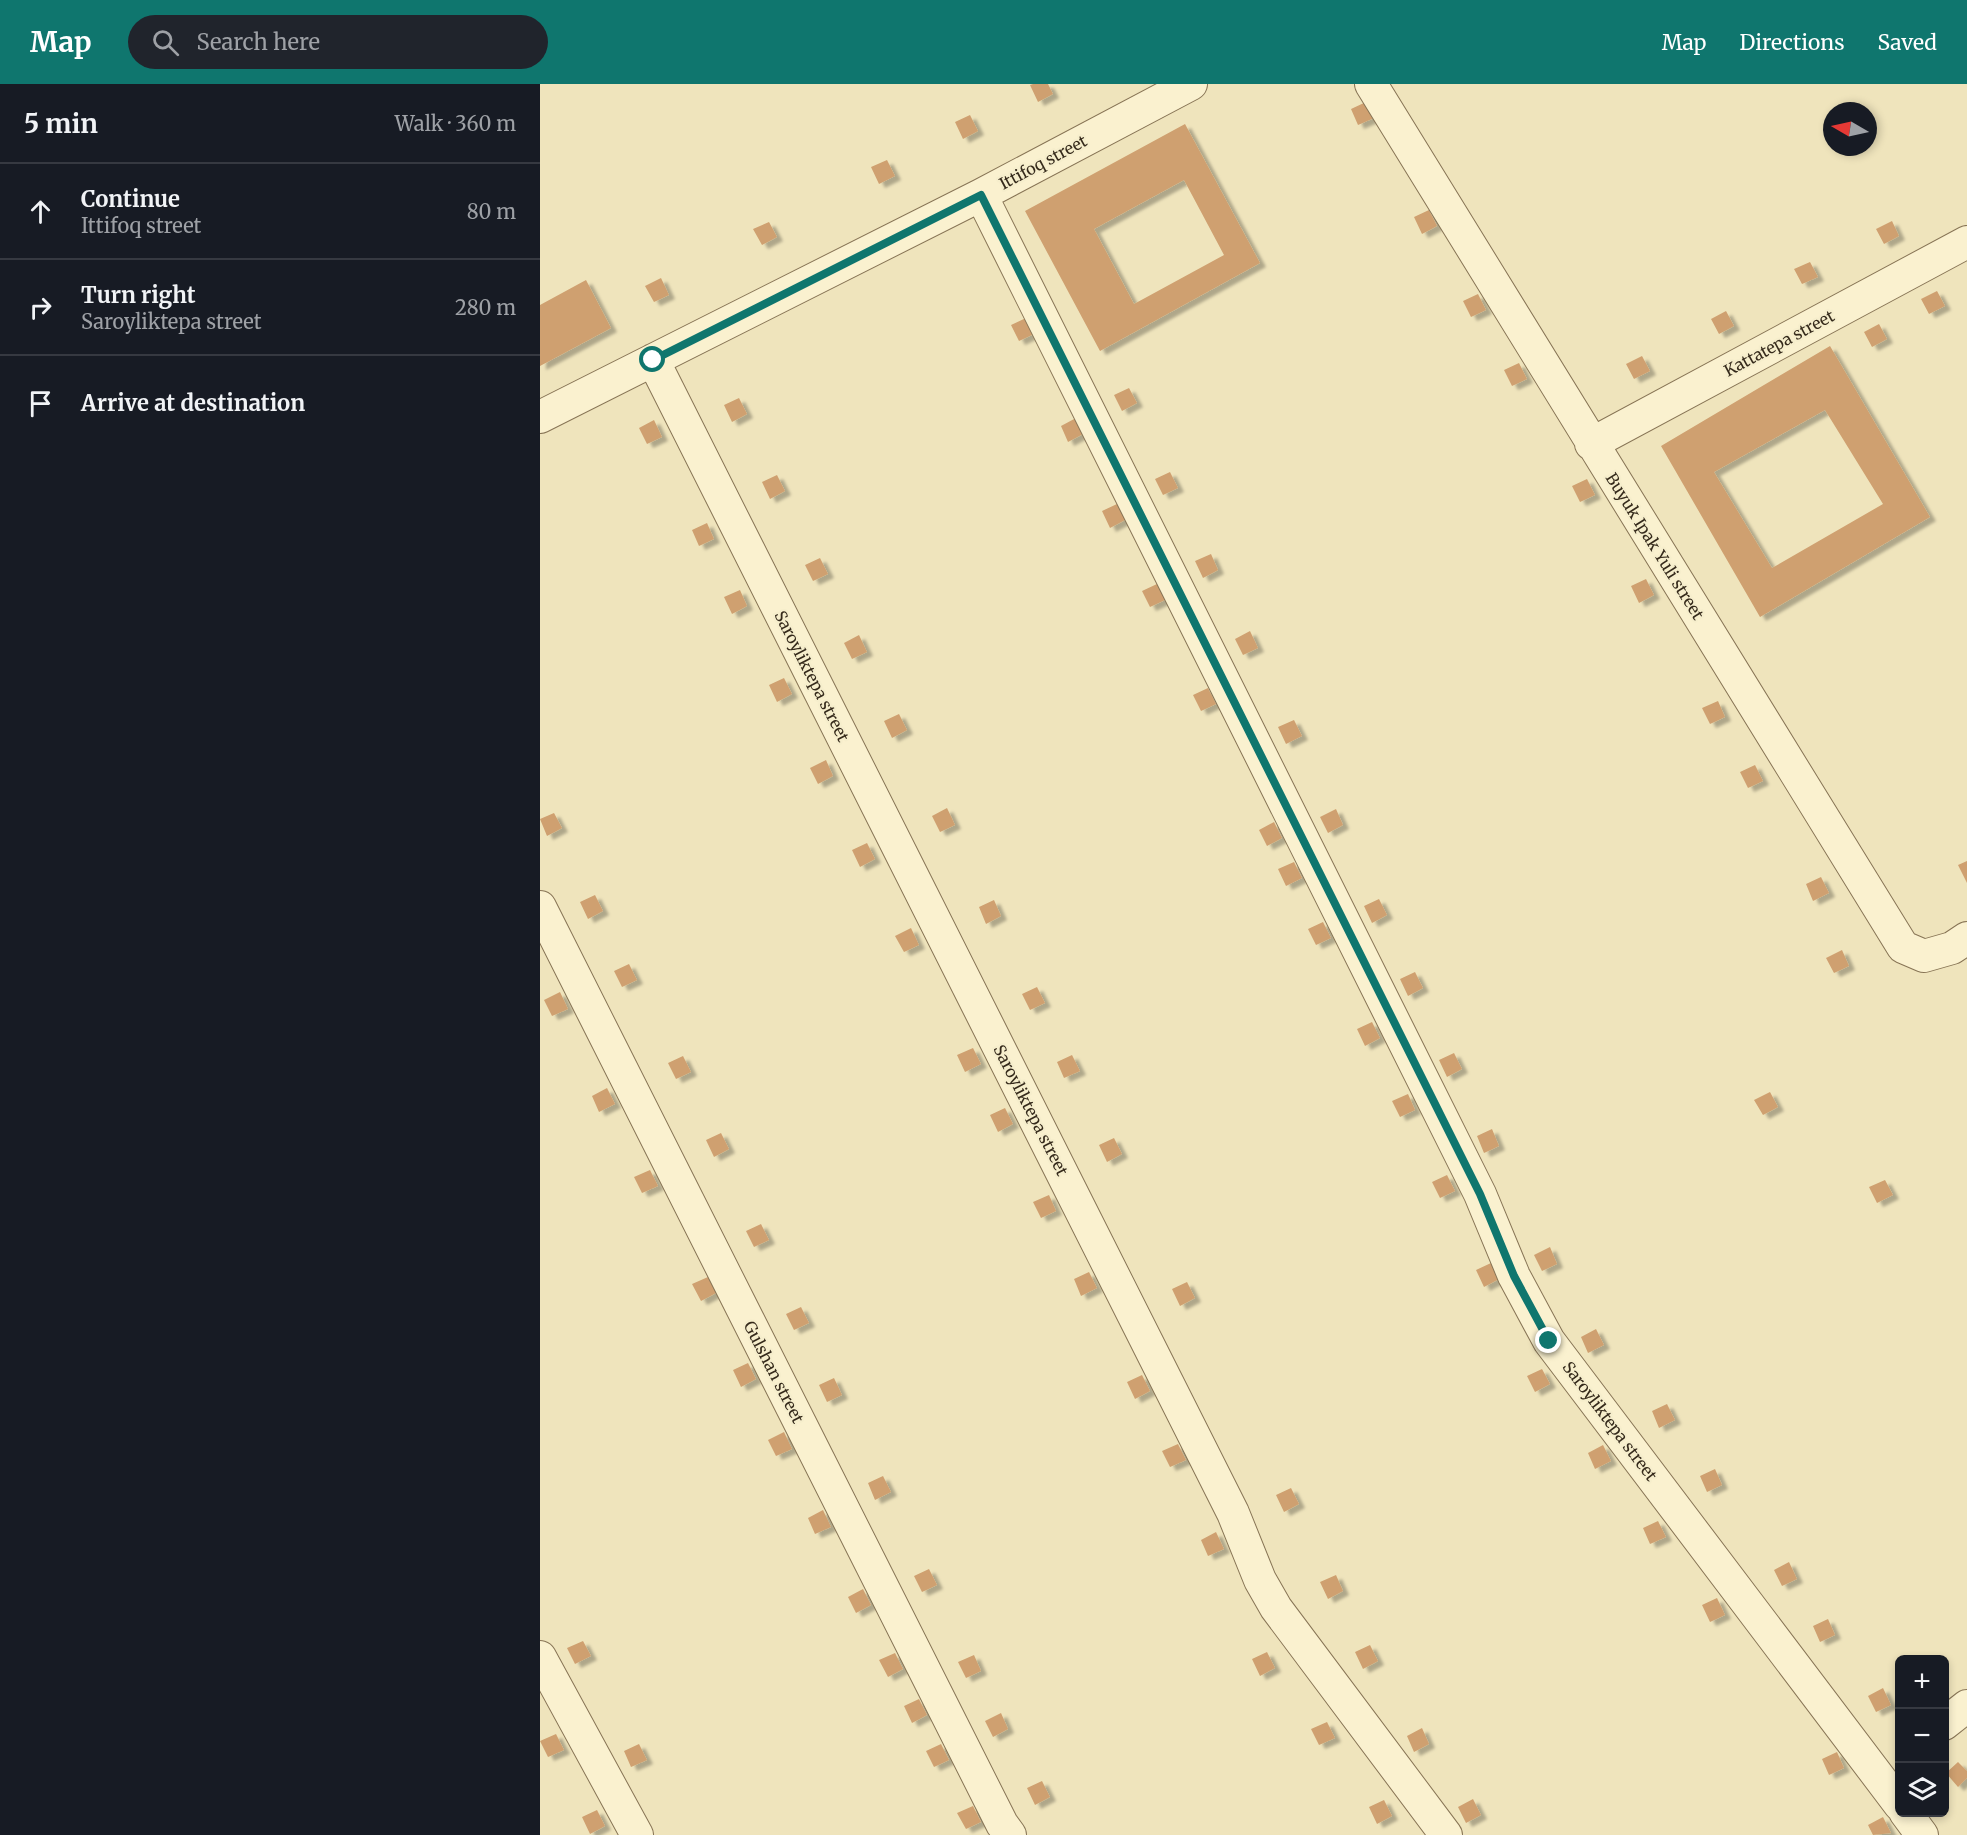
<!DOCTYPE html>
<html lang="en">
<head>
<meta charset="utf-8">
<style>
  :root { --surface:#171b24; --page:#20242c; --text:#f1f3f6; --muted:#9ea1a6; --line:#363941; --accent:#0f766e }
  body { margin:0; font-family:Merriweather,serif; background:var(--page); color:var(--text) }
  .controls { position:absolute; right:18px; bottom:18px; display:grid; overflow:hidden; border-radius:9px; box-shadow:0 3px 9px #0003 }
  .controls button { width:54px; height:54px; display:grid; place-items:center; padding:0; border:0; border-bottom:2px solid var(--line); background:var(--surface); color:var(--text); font:30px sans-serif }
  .compass { position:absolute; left:1283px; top:18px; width:54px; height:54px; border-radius:50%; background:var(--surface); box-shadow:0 3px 9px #0003; rotate:279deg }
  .stop { position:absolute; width:18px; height:18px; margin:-14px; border:4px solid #0f766e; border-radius:50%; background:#fff }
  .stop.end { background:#0f766e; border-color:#fff; box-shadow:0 2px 6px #0008 }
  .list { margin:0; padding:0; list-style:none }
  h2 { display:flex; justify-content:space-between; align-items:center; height:78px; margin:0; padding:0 24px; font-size:26px }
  h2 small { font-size:20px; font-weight:400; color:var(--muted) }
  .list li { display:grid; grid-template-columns:39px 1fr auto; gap:18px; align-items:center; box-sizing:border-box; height:96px; padding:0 24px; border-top:2px solid var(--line) }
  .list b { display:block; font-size:22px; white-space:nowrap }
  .list p { margin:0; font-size:20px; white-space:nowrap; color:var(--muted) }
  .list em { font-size:20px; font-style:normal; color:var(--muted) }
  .icon { flex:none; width:33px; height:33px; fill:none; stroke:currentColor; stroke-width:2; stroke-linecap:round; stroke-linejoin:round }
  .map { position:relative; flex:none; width:1427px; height:1751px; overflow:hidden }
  header { display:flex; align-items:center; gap:36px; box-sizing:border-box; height:84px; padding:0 30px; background:var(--accent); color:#fff }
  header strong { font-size:28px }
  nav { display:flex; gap:33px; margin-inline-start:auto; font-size:21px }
  .search { width:420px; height:54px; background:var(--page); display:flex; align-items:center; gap:15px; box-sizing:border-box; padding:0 21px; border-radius:33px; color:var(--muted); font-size:22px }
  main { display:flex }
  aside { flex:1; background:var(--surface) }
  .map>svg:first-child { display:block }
  .building { fill:#cfa070; fill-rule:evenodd; filter:url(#shadow) }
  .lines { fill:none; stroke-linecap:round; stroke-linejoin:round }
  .street-casing { stroke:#877455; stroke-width:34 }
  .street { stroke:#faf1cf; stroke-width:32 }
  .route { stroke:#0f766e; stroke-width:8 }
  .labels { text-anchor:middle; stroke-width:4.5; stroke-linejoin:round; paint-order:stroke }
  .street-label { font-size:16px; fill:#352a1b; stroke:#f6eecc }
</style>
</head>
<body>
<header>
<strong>Map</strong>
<div class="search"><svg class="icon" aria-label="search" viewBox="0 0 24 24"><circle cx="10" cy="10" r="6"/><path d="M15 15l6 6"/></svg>Search here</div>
<nav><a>Map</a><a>Directions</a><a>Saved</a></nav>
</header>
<main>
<aside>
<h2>5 min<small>Walk · 360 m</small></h2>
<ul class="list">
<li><svg class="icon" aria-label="ahead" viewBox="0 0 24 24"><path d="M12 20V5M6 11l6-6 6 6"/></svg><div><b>Continue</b><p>Ittifoq street</p></div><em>80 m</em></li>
<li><svg class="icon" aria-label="right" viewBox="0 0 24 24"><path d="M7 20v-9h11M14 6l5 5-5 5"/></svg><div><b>Turn right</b><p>Saroyliktepa street</p></div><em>280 m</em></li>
<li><svg class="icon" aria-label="arrive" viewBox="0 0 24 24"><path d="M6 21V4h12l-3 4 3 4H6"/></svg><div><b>Arrive at destination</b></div></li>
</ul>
</aside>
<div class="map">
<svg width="1427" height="1751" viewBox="0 0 1427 1751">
  <defs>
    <filter id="shadow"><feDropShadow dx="6" dy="4" stdDeviation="1.5" flood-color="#0004"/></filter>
  </defs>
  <rect width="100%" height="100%" fill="#efe4bc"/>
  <path class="building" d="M493,0H508L513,10L498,18L490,1Z
    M826,18L834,34L818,41L811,25Z
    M430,31L438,47L423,55L415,38Z
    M645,40L720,179L560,267L485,127ZM644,96L684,171L594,220L554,145Z
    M347,76L355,92L339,100L331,83Z
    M889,126L897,142L882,150L874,133Z
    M1352,137L1359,152L1344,160L1336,145Z
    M229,138L237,153L222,161L213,145Z
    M1270,178L1278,193L1262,200L1254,185Z
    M121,194L129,211L114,218L105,202Z
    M46,196L71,244L0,282V221Z
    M1397,207L1405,222L1389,230L1381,215Z
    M938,210L946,226L931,233L923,217Z
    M1186,227L1194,242L1179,250L1171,235Z
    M486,234L494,250L479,257L471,241Z
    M1339,240L1347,255L1332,263L1324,248Z
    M1290,262L1390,433L1220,533L1121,362ZM1285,326L1343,420L1232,484L1174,388Z
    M1102,272L1110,287L1094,295L1086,280Z
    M979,279L987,295L972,302L964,286Z
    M589,304L597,319L582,327L574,311Z
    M199,314L207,330L192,338L184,321Z
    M536,334L543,350L528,358L521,342Z
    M114,336L122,353L107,360L99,344Z
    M630,388L638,404L623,411L615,395Z
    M237,391L245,407L230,415L222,398Z
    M1047,395L1055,411L1040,418L1032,402Z
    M577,420L585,436L570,444L562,427Z
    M167,439L174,455L159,462L152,446Z
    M671,470L678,486L663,494L655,477Z
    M280,474L288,490L273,497L265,481Z
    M1106,495L1114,511L1099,519L1091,502Z
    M617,500L625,516L610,523L602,507Z
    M200,506L207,522L192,530L184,513Z
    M710,547L718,564L703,571L695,555Z
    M319,551L327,568L312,575L304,559Z
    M244,594L252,610L237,618L229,601Z
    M668,604L676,620L661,627L653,611Z
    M1178,617L1185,633L1170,640L1162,624Z
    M359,630L367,646L352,654L344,637Z
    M754,636L762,652L746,660L738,643Z
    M286,676L293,692L278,700L270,684Z
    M1215,681L1223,697L1208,704L1200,688Z
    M407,724L415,741L400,748L392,732Z
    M796,725L803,741L788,749L780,733Z
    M14,729L22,744L7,752L0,735Z
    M734,738L742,754L727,762L719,746Z
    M327,759L335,775L320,783L312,766Z
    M1427,777V799L1418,781Z
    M754,778L762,794L746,802L738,785Z
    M1281,793L1289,809L1273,817L1266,800Z
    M55,811L63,827L48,835L40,818Z
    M839,815L847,831L832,839L824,822Z
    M454,816L461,832L446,840L439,823Z
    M783,838L791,854L776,861L768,845Z
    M371,844L379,861L364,868L355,852Z
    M1302,866L1309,882L1294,889L1286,874Z
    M89,880L97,896L82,903L74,887Z
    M875,888L883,904L868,912L860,895Z
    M497,903L505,919L490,926L482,910Z
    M20,908L28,925L12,932L4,916Z
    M832,938L840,954L825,962L817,945Z
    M433,964L441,980L425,988L417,971Z
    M914,969L922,985L907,993L899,976Z
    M532,971L540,987L524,994L517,978Z
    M143,972L151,988L136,995L128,979Z
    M67,1004L75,1020L59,1028L52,1012Z
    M1230,1008L1238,1023L1223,1031L1214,1016Z
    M868,1010L875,1026L860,1033L852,1017Z
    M465,1024L473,1040L458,1048L450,1031Z
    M952,1045L959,1062L944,1069L937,1052Z
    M181,1049L189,1065L174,1073L166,1056Z
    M574,1054L582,1070L567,1078L559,1061Z
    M110,1086L118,1102L102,1109L94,1093Z
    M907,1091L915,1107L900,1114L892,1098Z
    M1345,1096L1353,1111L1337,1119L1329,1103Z
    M509,1111L516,1127L501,1134L493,1118Z
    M221,1140L229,1156L214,1163L206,1147Z
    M1010,1163L1017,1180L1002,1187L994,1171Z
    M951,1179L959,1195L944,1203L936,1186Z
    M549,1188L557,1204L541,1212L534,1195Z
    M168,1193L176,1209L161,1217L152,1200Z
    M647,1198L655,1214L640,1222L632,1205Z
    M261,1223L269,1239L254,1246L246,1230Z
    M1056,1245L1064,1261L1048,1269L1041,1253Z
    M208,1279L216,1295L201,1303L193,1286Z
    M1002,1285L1010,1300L995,1308L987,1292Z
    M602,1291L610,1307L595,1315L587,1298Z
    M294,1294L302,1311L287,1318L279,1301Z
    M1127,1320L1135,1336L1119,1344L1112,1327Z
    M244,1348L252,1365L236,1372L228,1356Z
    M638,1360L646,1376L630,1383L622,1367Z
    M1063,1361L1071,1377L1055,1385L1048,1369Z
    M1175,1385L1182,1401L1167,1408L1160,1392Z
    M343,1392L351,1408L335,1416L328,1399Z
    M751,1404L759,1420L744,1428L736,1411Z
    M283,1426L291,1443L275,1450L268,1434Z
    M1118,1437L1126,1453L1110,1460L1103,1444Z
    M676,1448L684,1465L668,1472L661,1456Z
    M1249,1478L1257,1495L1242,1502L1234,1486Z
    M389,1485L397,1501L382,1508L374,1492Z
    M796,1491L803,1507L788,1515L780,1498Z
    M323,1505L331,1521L316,1529L308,1513Z
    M1177,1514L1185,1531L1170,1538L1162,1521Z
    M1288,1535L1295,1551L1280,1558L1273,1542Z
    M43,1557L51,1572L35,1580L27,1564Z
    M830,1561L838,1577L823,1585L815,1568Z
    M727,1568L735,1584L720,1592L712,1575Z
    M355,1569L363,1585L348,1593L339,1576Z
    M434,1571L441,1587L426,1594L418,1578Z
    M1343,1604L1351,1621L1336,1628L1328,1612Z
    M379,1615L387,1631L372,1639L364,1622Z
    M461,1629L468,1645L453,1653L445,1637Z
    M787,1638L795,1654L779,1661L771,1645Z
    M882,1644L889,1660L874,1668L867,1652Z
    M16,1650L24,1666L8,1673L0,1657Z
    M99,1660L107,1676L91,1683L84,1667Z
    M401,1660L409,1676L394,1683L386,1667Z
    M1297,1668L1304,1684L1289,1691L1282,1675Z
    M1418,1678L1427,1687V1694L1418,1703L1406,1689Z
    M502,1697L510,1713L495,1721L487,1704Z
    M933,1715L941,1731L926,1739L918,1723Z
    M844,1716L852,1732L837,1740L829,1723Z
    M433,1722L441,1738L426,1745L417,1729Z
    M57,1726L65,1742L50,1750L42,1733Z
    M1343,1733L1351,1749L1333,1751L1328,1741Z"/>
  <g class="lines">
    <defs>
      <path id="street" d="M831,0L1363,863L1384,872L1412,864L1427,854
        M441,111L940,1110L974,1192L1009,1257L1360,1721
        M113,276L693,1429L720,1496L736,1524L906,1751
        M0,333L441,111L651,0
        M1051,360L1427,158
        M0,823L462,1740L470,1751
        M0,1573L97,1751
        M1404,1640L1427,1622
        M1365,1728L1382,1751"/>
    </defs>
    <use href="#street" class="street-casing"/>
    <use href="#street" class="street"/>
  </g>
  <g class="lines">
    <path class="route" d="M113,276L441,111L940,1110L974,1192L1009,1257"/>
  </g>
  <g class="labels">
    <g class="street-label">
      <text transform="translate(503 78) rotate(-28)" y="6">Ittifoq street</text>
      <text transform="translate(1239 259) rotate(-28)" y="6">Kattatepa street</text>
      <text transform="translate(1115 462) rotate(58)" y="6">Buyuk Ipak Yuli street</text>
      <text transform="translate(272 592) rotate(63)" y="6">Saroyliktepa street</text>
      <text transform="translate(491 1026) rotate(63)" y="6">Saroyliktepa street</text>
      <text transform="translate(234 1288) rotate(63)" y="6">Gulshan street</text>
      <text transform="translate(1070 1337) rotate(53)" y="6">Saroyliktepa street</text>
    </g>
  </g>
</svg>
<div class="controls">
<button>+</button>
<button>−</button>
<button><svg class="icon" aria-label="layers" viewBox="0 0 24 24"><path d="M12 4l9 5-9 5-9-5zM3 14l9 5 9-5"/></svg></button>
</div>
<svg class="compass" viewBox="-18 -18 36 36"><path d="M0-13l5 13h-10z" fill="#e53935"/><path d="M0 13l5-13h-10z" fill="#9ea1a6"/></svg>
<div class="stop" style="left:113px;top:276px"></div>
<div class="stop end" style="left:1009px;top:1257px"></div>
</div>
</main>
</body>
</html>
